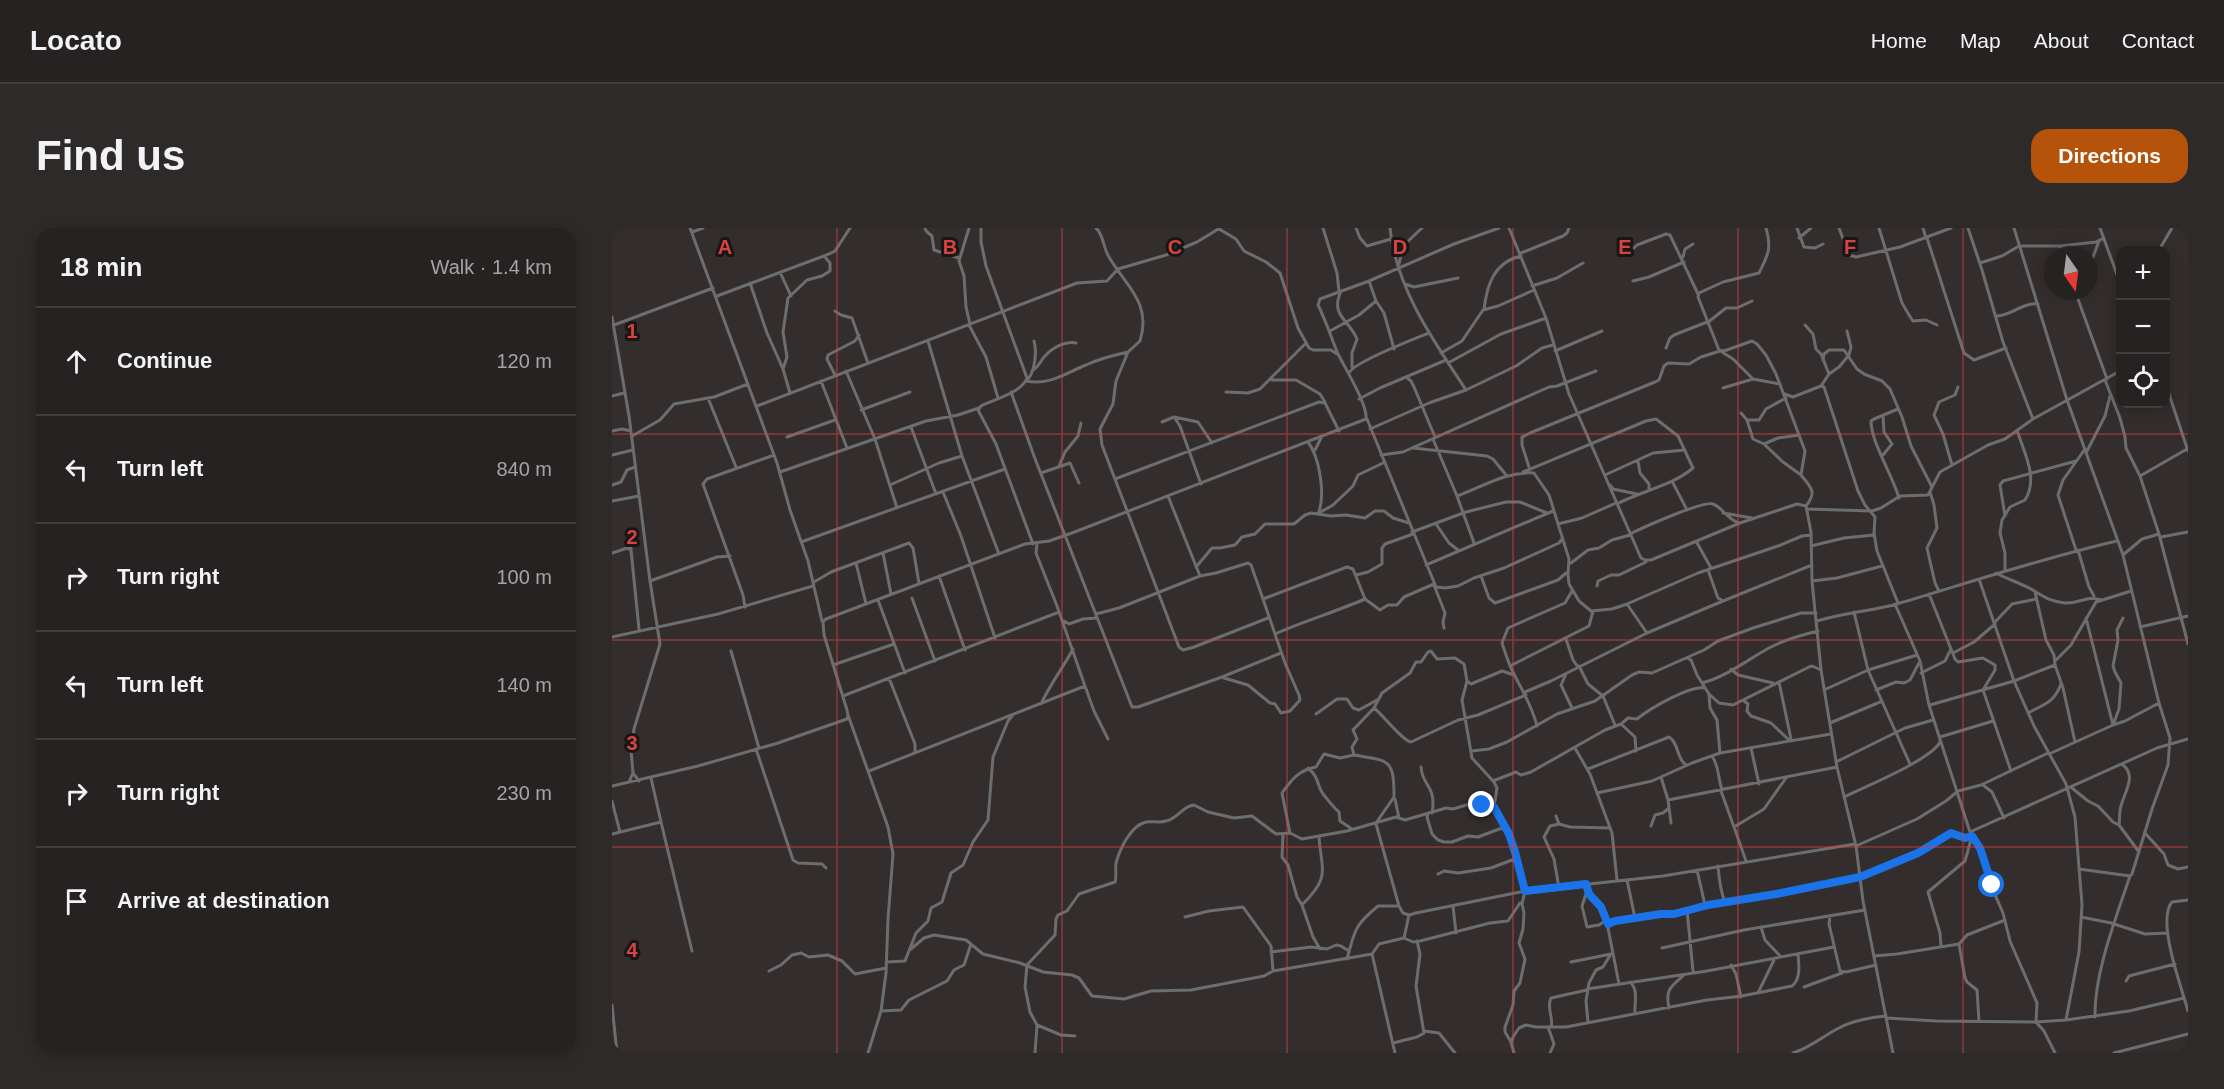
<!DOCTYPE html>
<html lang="en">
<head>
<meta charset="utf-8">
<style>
  :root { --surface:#262222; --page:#2e2a2a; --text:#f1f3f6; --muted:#a4a4a5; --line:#423f40; --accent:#b45309 }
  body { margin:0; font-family:Arial,sans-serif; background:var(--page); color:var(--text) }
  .controls { position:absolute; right:18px; top:18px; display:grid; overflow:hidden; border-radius:12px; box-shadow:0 3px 15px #0003 }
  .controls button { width:54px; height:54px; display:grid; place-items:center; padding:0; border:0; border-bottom:2px solid var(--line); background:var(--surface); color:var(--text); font:30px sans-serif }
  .compass { position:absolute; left:1432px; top:18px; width:54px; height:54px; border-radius:50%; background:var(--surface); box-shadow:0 3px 15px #0003; rotate:166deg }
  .stop { position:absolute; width:18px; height:18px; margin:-14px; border:4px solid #1a73e8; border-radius:50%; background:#fff }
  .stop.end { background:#1a73e8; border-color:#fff; box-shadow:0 2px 6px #0008 }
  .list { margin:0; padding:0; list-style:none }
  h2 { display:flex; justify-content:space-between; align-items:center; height:78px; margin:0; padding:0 24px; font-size:26px }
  h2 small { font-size:20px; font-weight:400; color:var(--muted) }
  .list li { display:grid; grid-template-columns:39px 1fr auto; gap:18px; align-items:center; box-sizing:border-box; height:108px; padding:0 24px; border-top:2px solid var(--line) }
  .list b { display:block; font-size:22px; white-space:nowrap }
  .list em { font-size:20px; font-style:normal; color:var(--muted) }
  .icon { flex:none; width:33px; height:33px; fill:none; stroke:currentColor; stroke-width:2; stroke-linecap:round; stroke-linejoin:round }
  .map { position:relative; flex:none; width:1576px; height:825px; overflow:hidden; border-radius:18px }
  header { display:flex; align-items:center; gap:36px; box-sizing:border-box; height:84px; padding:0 30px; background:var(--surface); border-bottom:2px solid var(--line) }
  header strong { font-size:28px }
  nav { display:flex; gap:33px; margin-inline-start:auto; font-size:21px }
  .intro { display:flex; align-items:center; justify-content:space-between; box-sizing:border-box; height:144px; padding:0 36px }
  h1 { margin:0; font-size:42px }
  .button { padding:15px 27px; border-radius:18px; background:var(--accent); color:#fff; font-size:21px; font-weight:700 }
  main { display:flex; gap:36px; padding:0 36px }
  aside { flex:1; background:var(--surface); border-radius:18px; box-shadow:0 3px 15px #0003 }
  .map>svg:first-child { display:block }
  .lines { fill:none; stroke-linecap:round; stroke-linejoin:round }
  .street { stroke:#6c6e6e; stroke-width:3 }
  .route { stroke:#1a73e8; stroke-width:8 }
  .grid { fill:none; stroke:#d74242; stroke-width:1.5; stroke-opacity:0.55 }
  .grid-label { font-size:20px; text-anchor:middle; font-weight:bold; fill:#d74242; stroke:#191716; stroke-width:6; stroke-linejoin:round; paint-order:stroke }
</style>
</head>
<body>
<header>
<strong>Locato</strong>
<nav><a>Home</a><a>Map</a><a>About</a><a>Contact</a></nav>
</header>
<div class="intro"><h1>Find us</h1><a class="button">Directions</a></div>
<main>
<aside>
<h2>18 min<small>Walk · 1.4 km</small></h2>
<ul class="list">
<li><svg class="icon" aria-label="ahead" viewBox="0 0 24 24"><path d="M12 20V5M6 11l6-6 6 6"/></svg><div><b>Continue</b></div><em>120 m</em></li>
<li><svg class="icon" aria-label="left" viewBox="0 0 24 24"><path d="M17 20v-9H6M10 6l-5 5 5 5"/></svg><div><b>Turn left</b></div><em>840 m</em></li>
<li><svg class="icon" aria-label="right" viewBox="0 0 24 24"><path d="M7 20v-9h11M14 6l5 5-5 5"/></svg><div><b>Turn right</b></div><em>100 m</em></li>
<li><svg class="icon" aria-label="left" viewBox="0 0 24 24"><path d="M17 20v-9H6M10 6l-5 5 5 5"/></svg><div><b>Turn left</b></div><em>140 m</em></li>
<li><svg class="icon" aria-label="right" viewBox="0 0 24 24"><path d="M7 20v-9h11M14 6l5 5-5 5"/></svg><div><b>Turn right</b></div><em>230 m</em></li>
<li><svg class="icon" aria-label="arrive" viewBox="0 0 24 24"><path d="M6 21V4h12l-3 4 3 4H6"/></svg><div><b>Arrive at destination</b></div></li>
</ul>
</aside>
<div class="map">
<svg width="1576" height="825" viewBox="0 0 1576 825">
  <rect width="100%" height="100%" fill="#332e2d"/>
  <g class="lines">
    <path class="street" d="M78,0L165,235L178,282L196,333L210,393
      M313,0L314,3L320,8L322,22L347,30
      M357,0L347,33L352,48L354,79L358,96
      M369,0V14L374,38L415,150C409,165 383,171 369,178L366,182L384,216L421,316
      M484,0C492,7 491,20 497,29C514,58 540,75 528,113L516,124L504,153L501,176L488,201L490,217L567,419L571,422L582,419L656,390
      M711,0L725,45L727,63
      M744,0L748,10L755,18L779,11
      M778,0C784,60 821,112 854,162
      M897,0L934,90L957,166L1029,330L1033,332H1039L1128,295L1185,276L1194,278L1199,304L1200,353L1209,442L1225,539L1244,618L1251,673L1281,825
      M1154,0C1160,20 1156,27 1147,45L1111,54L1087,65L1086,69L1107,122L1112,123L1140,113L1145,116L1154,127L1164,146L1193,223L1189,247C1198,259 1206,263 1194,278
      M1185,0L1192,19L1203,20L1211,16
      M1227,0L1237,27L1244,29L1288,19L1339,0
      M1267,0L1290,75C1292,78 1299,91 1301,93L1314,92L1325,97
      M1311,0L1314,10
      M1356,0L1370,42L1391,114L1421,191
      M1402,0L1455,172L1511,327L1547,475L1558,510L1556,537L1540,581L1520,646L1518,648L1467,641
      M1488,0L1508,55
      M607,1L624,11L632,23L654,34L668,45L686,100L697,120L701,122H719L725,126
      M80,4L91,0
      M1187,10L1199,0
      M1315,10L1352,125L1362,132L1394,120
      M1448,18L1451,27
      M1022,20L1025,17L1054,6L1058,7L1086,66
      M1547,22L1560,0
      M909,25L951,8L955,5L957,0
      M1071,29L1073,21L1081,16
      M1368,35L1390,28L1407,18H1448L1484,14L1492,10
      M787,36L791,18L810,0
      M1477,40L1487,13
      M168,44L179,68
      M757,53L764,73L772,85L782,121
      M1021,53L1037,49L1072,34
      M138,55L155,105L171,141L178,165
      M793,56L802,59L846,50
      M920,58L945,50L971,35
      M729,63C718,88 736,90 745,111L740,125V139
      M1463,63L1495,151
      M105,68L217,26L223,23L238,0
      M872,81C875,57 882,34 909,28
      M223,83L229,87L240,90L256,135
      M1384,88C1399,88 1411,74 1426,76
      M0,89L17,188L38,353L48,416L22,501L19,522L21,545
      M1095,95L1114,80H1125L1140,73
      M2,97L101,60
      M357,97L374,129L386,170
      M1193,97L1201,106L1204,121L1209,126L1217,146
      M718,103L747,87L764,73
      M316,113L350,228L387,326
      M1054,120L1058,110L1062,107L1095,94
      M943,123L990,103
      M1110,124L1121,131L1141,151L1168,156
      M829,125L850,113L871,82L886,78L922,62
      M1211,132L1212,126L1217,122H1232L1245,141L1252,146L1270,153L1278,161L1290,189L1299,218L1320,259
      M836,135L889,106L934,90
      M171,141L175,129L171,104L176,70L195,52L210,48L218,43V35L212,28
      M234,143L263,211L285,280
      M420,143C429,137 427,134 433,128C441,119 453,113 464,115
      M737,145C742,134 802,111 817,105
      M223,147L215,131L216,127L243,113L247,107
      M794,149L799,153L802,159L823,209
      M415,152C423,145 425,123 422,113
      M660,152H684L708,166L713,174
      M1493,152L1508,190L1513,209L1514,220L1528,248L1547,306L1576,416
      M209,153L235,220
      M414,153C436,158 454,145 474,137C487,131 502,127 516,124
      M1554,157L1576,223
      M1209,158L1217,146L1227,139L1237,127L1239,119L1235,103
      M1111,160L1141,151
      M399,164L422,228L520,479H526L610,449L669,425
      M614,164L636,165L648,161L693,116
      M1173,166L1181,169L1209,158L1212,159L1246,263L1253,277L1263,289L1262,305L1265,323L1286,375
      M0,168L12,165
      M96,170L124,239
      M747,171L768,160L834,132
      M145,178L465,55L495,53L506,41L554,27L585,14L608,0
      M1286,181L1262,191L1259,193C1259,214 1280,246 1287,270
      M249,182L298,164
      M1129,185L1135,192L1141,211L1152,216L1171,234L1189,247
      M562,189L568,198L589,256
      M755,191L824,359L833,360L846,358L862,350L892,340L947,315L950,311
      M1135,192H1147L1154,181L1174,170
      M550,194L562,189L586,194L600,215
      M299,199L324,266
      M758,201L817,175L854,162L904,138L930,120L941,117
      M0,203L10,201L19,203
      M20,208L48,192L62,176L102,169L136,156
      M175,209L223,192
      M821,211L845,268L862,315
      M696,214C708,230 713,266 707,284
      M1152,216L1166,210L1187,207
      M801,220L875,228L881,231L895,248
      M703,222L709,210
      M1475,223L1493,188L1498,168
      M0,227L21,222
      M769,227L791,224L937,159L945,158L984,143
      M1271,227L1280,216L1272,204L1271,188
      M1026,233L1028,245L1037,256V261
      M1340,237L1331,206L1322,187L1327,174L1343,167L1346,159
      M447,238L453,224L466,208L469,195
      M917,239L910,217V209L918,205L1043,154L1047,152L1052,138L1056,135L1077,136L1089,129L1108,123
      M168,244L314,193L346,187L367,180
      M911,244L1034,193L1044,191L1066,208L1081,240C1060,258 1029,263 1005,276
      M429,245L458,235L467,255
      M993,247L1041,225L1073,222
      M1528,248L1575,221
      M503,251L707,174L713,175L727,203
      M1060,253L1075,282
      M0,257L9,254L15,242L23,239
      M278,257L327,235L350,228
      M998,257L1001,261L1025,266
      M331,264L349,308L383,410
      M1318,264L1322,277L1325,300L1315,320L1323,355L1327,363
      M845,268C870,259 895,243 922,245L937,267L957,331L956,346L957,356L967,373L979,383L1000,381L1015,376L1086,345L1166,318L1190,308L1199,307
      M0,273L27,268
      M1195,281L1260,283L1269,280L1288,268L1316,267L1328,244L1376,217L1393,211L1421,191L1508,143
      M1111,285L1140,290
      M705,286L721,277L741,258L746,247L771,235
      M1393,288L1388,257L1391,253L1464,233
      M824,296L837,315L846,322
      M946,296L970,290L1004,275
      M800,304L854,284L894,274H908L935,285
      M17,305L19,321
      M1018,306C1030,300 1092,272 1101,276C1111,280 1115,291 1127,295
      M1549,309L1576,304
      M1084,313L1099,340
      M189,314L393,241
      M1199,318L1232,310L1262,307
      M1464,322L1446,267L1451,252L1473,221
      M1466,322L1477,359L1482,368
      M0,325L15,320L19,322L27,401
      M271,325L279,366
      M1511,327L1530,311L1547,306
      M244,335L254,376
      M959,335L976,322L987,320L1000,312L1018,307
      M814,337L941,283
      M584,339L600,320H608L623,317L630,309L643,306L653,296H682L693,287L699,285L719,288L734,287L753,290L763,283H772L781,290L797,295
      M1096,342L1106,370L1111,373L1200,337
      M1393,342V325L1388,305L1390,292L1398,279L1413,272C1427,250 1412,225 1405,202
      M1384,345C1395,351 1408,355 1419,361C1431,368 1438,374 1453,375C1467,376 1474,367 1490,372
      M744,347L756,344L770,336V320L773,316L801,306
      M327,348L353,422
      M588,348L604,345L636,335L639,337L651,371
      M869,348L877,370L883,375L946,352L954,345
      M1367,351L1402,453L1422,498L1454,556L1463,589L1470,677L1467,724L1454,792
      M38,353L105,329L118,328
      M1200,353L1225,350L1270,338
      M202,354L219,344L297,315L301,320L307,355
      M822,357L833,385L831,394L832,400
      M985,358L986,353L999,347H1007L1034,334
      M1317,366L1343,431L1346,434L1371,430L1383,437V442L1371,462L1399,543
      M300,370L323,433
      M266,372L293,445
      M1015,376L1035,405L1111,373
      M1283,376L1308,433L1317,477L1358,604L1368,620L1377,653L1391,685L1398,713L1425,775L1424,794L1432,803L1443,825
      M133,379L131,367L91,256L95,251L162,227
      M1242,384L1256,442L1298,536
      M484,386L507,380L588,348L556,268
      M1474,390L1501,497L1513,493L1547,475
      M452,393L457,396L471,391L485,390
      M1205,393C1231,385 1259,383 1285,376C1359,354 1431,330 1505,313
      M1383,394L1400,376L1424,371
      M1528,399L1576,388
      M663,406C692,393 723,384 753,371
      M0,409L106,386L201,358
      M954,411L961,432L966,439
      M119,423L147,520
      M1341,425L1362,414L1383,396
      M1075,430L1079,432L1085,447L1097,466L1098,480L1105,492L1108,525
      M1444,432L1459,417L1484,374L1519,363
      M221,437L282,416
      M1443,437L1451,460L1463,514
      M898,438L977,398L981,383
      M967,438L976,456L991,468L1003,497
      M1119,441L1126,447L1161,455
      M1309,445L1333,433L1339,421
      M954,446L949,457L960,480
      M277,450L303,516V524
      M612,450L636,457L658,475L663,476L669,485L678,483L688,472L687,467L673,435L651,371L735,339L741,341L753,371L768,382L776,377H785L792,369L822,356
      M855,453L859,456L890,443L902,447
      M1167,454L1179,511
      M1090,455C1114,449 1135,432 1157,420C1172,412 1189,407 1206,403
      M473,458L482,483L496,511
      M1212,462L1256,442L1305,427
      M1264,462L1284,454L1292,455L1298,452L1307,435
      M913,464L939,453L1035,405
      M1097,466L1107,475L1121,477L1197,439L1200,438L1209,442
      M231,468L447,384
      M1131,472L1136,476L1135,483L1139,488L1159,495L1177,512
      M429,476C438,456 451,440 461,421
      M1318,477L1402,453L1443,437L1442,427L1434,412L1423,364
      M762,480C771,487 791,513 799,514L846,492L866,487L914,467
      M1416,485C1432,476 1442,475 1449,456
      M704,486L725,471H735L741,480L747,482L765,472
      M236,487L276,599L281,626L276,691L274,745L269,783L256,825
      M1218,495L1268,474
      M1009,496L1016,490L1025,491C1037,481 1078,457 1093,460
      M925,498C920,477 909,461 900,442C896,434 893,424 890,415L896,400L953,375L960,363
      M1328,509L1381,493
      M963,520L978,546L1000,605L1005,652
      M1139,520L1147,556
      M144,521L181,632L186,635L210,636L214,640
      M860,523L877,521L895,514L945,486L983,473L1020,447L1027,444L1040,445L1092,422L1106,413L1141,400L1189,385H1204
      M1437,526L1501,497L1507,481L1509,455L1503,444L1501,438L1506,412L1505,402L1511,390
      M1100,528C1107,538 1106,550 1110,562
      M1224,534L1293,500L1321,492
      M809,539C810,558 825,558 820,585
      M696,540C708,550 704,556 711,566C716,572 721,579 727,584L728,593L740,601
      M976,541L1057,509C1067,515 1064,530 1074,537
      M257,543L473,458L445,378L424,325L425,316
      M1049,549L1056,572L1059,595
      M881,553L904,544L909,547L919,544L993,502L1009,496L1023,509L1024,523
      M17,554L21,545L27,553
      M1371,557L1380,564L1392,590
      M0,558L86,538L166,515L235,491L236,487L235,482L212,407L211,394L214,391L413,316L437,313L460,305L754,191C756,177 733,140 726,126C719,109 714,93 706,77L708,71L757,53L842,16L887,0
      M1460,560L1476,573L1486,578L1501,594L1507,597L1527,624
      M1109,563L1122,599
      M985,565L1040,553L1080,535L1108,525L1219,506
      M1232,569C1252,559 1319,532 1328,514
      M783,571L787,590
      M1056,572L1225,539
      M0,573L8,604
      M816,586L815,589L820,606L826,612L832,614H840L856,608L866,609L890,600L896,605L903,624L913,663L910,676L912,685L911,701L907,715L913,731L908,755L902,763L901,777L893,799V804L899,814
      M944,588L947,596L958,599L998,600
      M49,594L80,723
      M764,595L782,569C782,530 777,533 742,527L740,519L745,511L741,502L762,480L770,465L798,445L804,434H809L816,424L819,423L825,431L843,430L852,436L855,453L850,472L860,530L882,554L885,560L882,579L893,601
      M764,596L787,678L791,685L797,687
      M947,596L938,598L932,609L942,631L947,660
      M1507,597C1508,591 1507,584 1509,578C1512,565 1525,548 1511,537
      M1039,598L1043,587L1051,585L1057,580
      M1358,604L1545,520L1576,511
      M678,605L670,565C680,551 687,542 704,539L712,526L728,530L742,527
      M1533,605L1552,626L1556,637L1566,641L1576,639
      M0,606L49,594L39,550
      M671,606L670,629L676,637L685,669L690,677L701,709L708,721
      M1244,618L1305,591L1334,573L1346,563L1369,557L1436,525
      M1134,633L1122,599L1152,581L1174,550
      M1106,638C1107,650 1108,663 1113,674
      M1085,642L1093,677
      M826,646L832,643L846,645L879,640L900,632L906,634
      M1015,652L1023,690
      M974,656L977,666L989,679L993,693
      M975,663L970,678L975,699L987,697L993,693
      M1576,672L1560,674C1544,693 1570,760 1576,783
      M690,677C718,649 710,645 707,609
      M841,678L844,705
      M1075,682L1081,743
      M1218,688L1217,696L1228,743L1234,744L1264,737
      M573,689L597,683L631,679L659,718L661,743
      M1469,689L1499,695L1533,706L1556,705
      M1149,699L1153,712L1169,729
      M792,710L801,714L808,713L878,695L896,693L908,675
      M1347,716L1353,750L1355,754L1365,762L1367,793
      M1050,720L1132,702L1253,682
      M299,721L312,710L322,707L354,712L371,726L408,735L431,744L460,747L467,750L480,768L512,771L539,763L579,762L652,748L661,743L760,726
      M659,724L699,719L715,721L724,717L729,718L737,723
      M1262,728L1285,726L1347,716L1355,707L1393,692
      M735,731C743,702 742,698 766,678H787
      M275,734L293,733L304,705L316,693L319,680L330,674L339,645L351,637L361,614L376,592L381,529L396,493L400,488
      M959,734L999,726
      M1119,737L1124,746L1129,769
      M157,743L169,737L180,727L189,725L197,729L216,727L230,733L243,746L274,740
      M1514,753L1517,748L1563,736
      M1018,754C1027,762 1022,775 1023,786
      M1007,756L996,700L998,694L1049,686H1062L1096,677L1164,666L1248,649L1306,625L1338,606L1356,610L1360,608L1353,633L1316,664L1328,705L1329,718
      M1192,759L1230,745
      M975,761L1095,743L1222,719
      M1146,765L1163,730
      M0,777L5,825
      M1057,780C1053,761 1059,759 1072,747
      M269,783L289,782L297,772L335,753L342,742L352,737L359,716
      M1483,789C1482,745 1504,690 1518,648
      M1275,790L1324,793L1424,794L1454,792L1517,783L1572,770
      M976,794L974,773L977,755L984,742L991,739L999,726
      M425,797L449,807L463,808
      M936,799L942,816L938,825
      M939,799C942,790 934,780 939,770L975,762
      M812,803L827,805L843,825
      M781,815L805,809L812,805L804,758L808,726L805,713
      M423,825L425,797L418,784L413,759L415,737L443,707L444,691L446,687L455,683L467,666L503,654C505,648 503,642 504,635C508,621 518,598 534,594C541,593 548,595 554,593C566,591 570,578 582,577L596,584L622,590L640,588L664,606L678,605L690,611L735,603L784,589L793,592L834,580L841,581L861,575L882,579
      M783,825L760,726L767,716L792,710L797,687L804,685L913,663L1051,648L1243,616
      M902,825L899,815L901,809L907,800L914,797L924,799H954L1095,772L1130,768L1180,758C1189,751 1187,737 1186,726
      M1181,825C1198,820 1211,808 1227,800C1239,793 1261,789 1274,788
      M1502,825L1576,806"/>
  </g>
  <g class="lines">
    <path class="route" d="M870,577L882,579L897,606L903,624L913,663L974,656L977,666L989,679L996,696L1003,693L1049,686H1062L1096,677L1164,666L1248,649L1306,625L1339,605L1353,610L1360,608L1368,620L1380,657"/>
  </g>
  <path class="grid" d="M225,0V825M450,0V825M675,0V825M901,0V825M1126,0V825M1351,0V825M0,206H1576M0,412H1576M0,619H1576"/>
  <g class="grid-label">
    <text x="113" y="26">A</text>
    <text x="338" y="26">B</text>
    <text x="563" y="26">C</text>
    <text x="788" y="26">D</text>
    <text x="1013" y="26">E</text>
    <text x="1238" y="26">F</text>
    <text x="20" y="110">1</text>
    <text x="20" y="316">2</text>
    <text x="20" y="522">3</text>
    <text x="20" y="729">4</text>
  </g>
</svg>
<div class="controls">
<button>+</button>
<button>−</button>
<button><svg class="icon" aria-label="locate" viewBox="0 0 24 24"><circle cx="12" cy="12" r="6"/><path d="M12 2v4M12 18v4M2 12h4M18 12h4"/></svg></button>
</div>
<svg class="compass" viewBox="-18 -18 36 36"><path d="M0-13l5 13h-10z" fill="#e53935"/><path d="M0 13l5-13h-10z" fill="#a4a4a5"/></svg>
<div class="stop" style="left:1380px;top:657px"></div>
<div class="stop end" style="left:870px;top:577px"></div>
</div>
</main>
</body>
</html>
